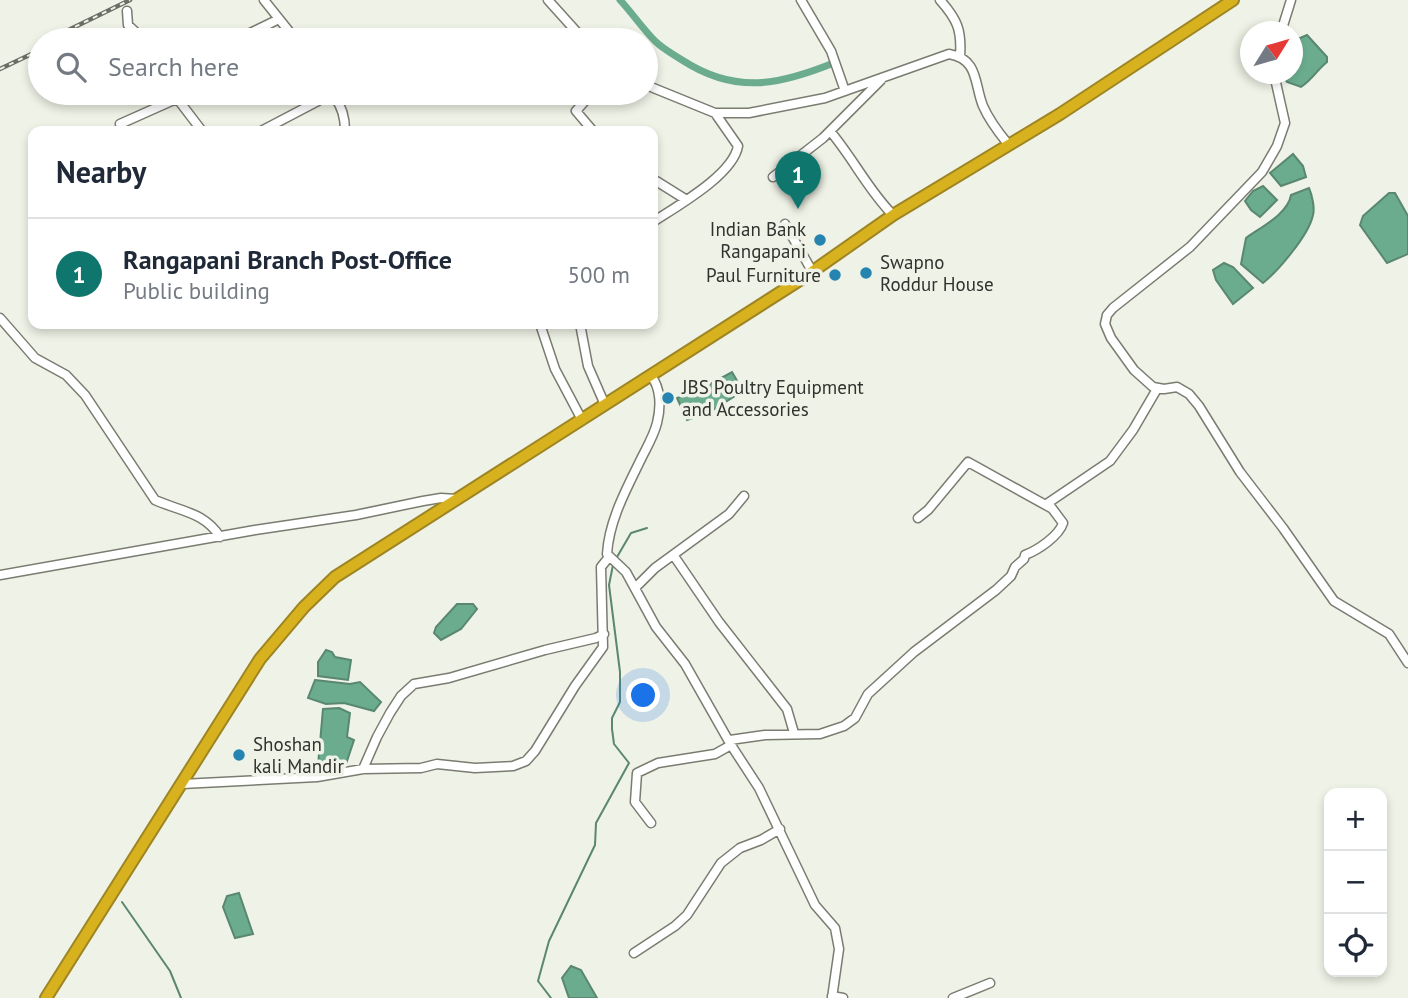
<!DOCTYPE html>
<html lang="en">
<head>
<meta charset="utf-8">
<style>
  :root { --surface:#fff; --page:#f2f2f3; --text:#1f2937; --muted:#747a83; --line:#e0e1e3; --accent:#0f766e }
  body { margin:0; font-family:"PT Sans",sans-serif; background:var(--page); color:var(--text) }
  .controls { position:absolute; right:21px; bottom:21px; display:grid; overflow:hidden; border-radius:14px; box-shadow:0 4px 10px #0003 }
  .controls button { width:63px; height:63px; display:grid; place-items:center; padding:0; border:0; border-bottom:2px solid var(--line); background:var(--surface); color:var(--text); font:35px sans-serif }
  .compass { position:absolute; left:1240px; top:21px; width:63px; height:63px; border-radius:50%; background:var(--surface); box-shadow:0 4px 10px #0003; rotate:53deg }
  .you { position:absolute; left:644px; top:696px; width:24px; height:24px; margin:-18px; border:5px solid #fff; border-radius:50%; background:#1a73e8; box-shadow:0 0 0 10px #1a73e833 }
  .badge { display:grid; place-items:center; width:46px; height:46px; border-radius:50%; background:var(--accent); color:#fff; font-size:23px; font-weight:700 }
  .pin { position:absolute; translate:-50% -58px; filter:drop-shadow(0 2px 4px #0008) }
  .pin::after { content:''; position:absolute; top:37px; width:24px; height:21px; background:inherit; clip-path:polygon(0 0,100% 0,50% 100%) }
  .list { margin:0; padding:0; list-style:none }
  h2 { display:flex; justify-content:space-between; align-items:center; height:91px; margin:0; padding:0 28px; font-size:30px }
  h2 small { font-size:23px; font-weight:400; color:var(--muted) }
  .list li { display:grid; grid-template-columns:46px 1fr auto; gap:21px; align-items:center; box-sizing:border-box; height:112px; padding:0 28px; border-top:2px solid var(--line) }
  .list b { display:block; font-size:26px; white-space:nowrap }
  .list p { margin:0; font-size:23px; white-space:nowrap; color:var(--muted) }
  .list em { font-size:23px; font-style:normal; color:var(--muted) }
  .icon { flex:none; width:38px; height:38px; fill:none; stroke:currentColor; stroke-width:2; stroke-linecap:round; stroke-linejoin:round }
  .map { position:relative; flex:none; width:1408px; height:998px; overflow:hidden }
  .search { position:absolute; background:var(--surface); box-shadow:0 4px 10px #0003; left:28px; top:28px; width:630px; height:77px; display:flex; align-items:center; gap:18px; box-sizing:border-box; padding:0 24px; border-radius:38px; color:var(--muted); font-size:26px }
  .panel { position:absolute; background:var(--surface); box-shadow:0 4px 10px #0003; left:28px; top:126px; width:630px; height:203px; border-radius:14px }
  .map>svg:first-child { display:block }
  .water { fill:#6aac8d; stroke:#598770; stroke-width:2 }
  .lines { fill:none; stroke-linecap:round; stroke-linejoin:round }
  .stream { stroke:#598770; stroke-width:2 }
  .canal { stroke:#6aac8d; stroke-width:7 }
  .minor-casing { stroke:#7a7c71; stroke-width:11 }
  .highway-casing { stroke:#9e8524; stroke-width:14 }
  .minor { stroke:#fff; stroke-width:8 }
  .highway { stroke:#d8b21e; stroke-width:10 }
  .rail-casing { stroke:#6b6d66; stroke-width:4.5 }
  .rail { stroke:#eff2e6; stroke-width:2; stroke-dasharray:5; stroke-linecap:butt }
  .poi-dot { fill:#2684b0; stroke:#eff2e6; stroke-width:2.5 }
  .labels { text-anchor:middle; stroke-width:7; stroke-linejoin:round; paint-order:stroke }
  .poi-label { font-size:19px; fill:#31322e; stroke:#eff2e6; text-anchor:start }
</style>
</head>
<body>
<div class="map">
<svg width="1408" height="998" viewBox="0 0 1408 998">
  <rect width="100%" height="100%" fill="#eff2e6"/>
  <path class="water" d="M1307,35L1327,57V62C1316,71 1313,79 1301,87L1287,82L1281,74H1292L1293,48L1298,46L1300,38Z
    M1293,154L1303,166L1306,177L1281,186L1270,173Z
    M1263,186L1277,200L1260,217L1251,210L1245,201L1253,191Z
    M1309,188C1312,195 1315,208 1313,215C1309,235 1278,271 1263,283L1241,264L1246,238C1261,227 1288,214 1291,195Z
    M1389,193H1395L1408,216V254L1387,263L1360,225L1363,216Z
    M1224,263L1233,267L1253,288L1233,304L1216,280L1213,270Z
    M732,372L743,391L708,413L687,420L677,398L701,389Z
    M457,604H473L477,609L461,629L441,640L434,633L436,627Z
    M326,650L332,652L335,657L351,660L348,680L318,676V662Z
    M315,680L350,684L360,682L381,702L374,711L344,703L326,704L308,698Z
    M339,708L350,713L347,737L354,740L346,764L318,765L323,709Z
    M239,893L253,934L235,938L223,907L227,896Z
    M571,966L581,970L597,998H569L562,978Z"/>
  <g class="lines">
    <path class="stream" d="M617,557L631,533L647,528
      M122,902L170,971L181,998
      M551,998L538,981L549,941L595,845L596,823L629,763L614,744L612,729V718L620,702V672L609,585L613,565"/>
    <path class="canal" d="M620,0C632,13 643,29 655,41C663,49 673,54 682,60C736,95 780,85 836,62"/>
    <defs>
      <path id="minor" d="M264,0L296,40
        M548,0L584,40
        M801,0L831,51L845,91
        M940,0C957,19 962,30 960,56
        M127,11L128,25L144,40
        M1281,32L1291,0
        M236,40L279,19
        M1274,74L1285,123L1277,146L1262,172L1190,247L1113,308L1107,315L1105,324L1111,338L1134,370L1153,387L1164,389L1177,387L1189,394L1199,406L1240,472L1283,528L1334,601L1389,634L1408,663
        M646,85L715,113H749L825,98L949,54C979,59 974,84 983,106C989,120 999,133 1008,144
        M173,93L202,131
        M321,93L322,99L335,98C343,108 345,119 345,131
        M592,93L576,111L593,131
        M120,124L176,99
        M261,131L322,99
        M830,131C853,158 868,190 893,215
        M773,177L823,138L881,80
        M653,179L685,199
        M653,222C677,206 733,175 738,146L715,113
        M785,224L812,271
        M0,318L35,358L66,375L85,395L155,500C179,511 205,512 220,537
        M540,324L555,369L582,420
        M580,324L588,366L605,405
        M651,376C661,388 661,407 657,423C654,435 647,447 642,457C627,488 609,520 607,554L626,572L656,627L685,664L731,745L759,788L815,905L835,928L839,949L832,998
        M918,518L928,510L968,462L1051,508
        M674,556L719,622L787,709L794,733
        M0,575L255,530L356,515L423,501L441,498L457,499
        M636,587L655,568L729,514L744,496
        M730,740L765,735L820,734L844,726L855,718L868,694L914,652L996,590L1011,576L1015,567L1024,559L1025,555C1038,550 1059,536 1063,523L1048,503L1110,461L1133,430L1157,389
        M363,769L377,737L390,713L401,696L414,684L449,678L545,650L596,638L604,634
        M182,784L317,777L363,769L421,768L437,764L475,768L513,766L526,761L535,751L575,686L603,647L601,567L609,557
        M651,823L635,802L637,773L658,763L715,754L731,745
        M634,953L675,926L687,915L721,863L740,848L761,840L780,829
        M832,996L843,998
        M953,998L990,983"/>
      <path id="highway" d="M46,998L260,659L304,607L335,577L806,276L893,215L1060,114L1233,0"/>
    </defs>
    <use href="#minor" class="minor-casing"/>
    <use href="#highway" class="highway-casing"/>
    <use href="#minor" class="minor"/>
    <use href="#highway" class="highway"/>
    <defs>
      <path id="rail" d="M48,40L130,0
        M0,69L40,50"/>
    </defs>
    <use href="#rail" class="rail-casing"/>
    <use href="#rail" class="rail"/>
  </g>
  <g class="poi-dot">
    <circle cx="820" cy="240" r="7"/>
    <circle cx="866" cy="273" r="7"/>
    <circle cx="835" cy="275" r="7"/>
    <circle cx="668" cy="398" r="7"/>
    <circle cx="239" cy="755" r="7"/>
  </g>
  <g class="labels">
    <g class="poi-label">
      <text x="806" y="236" text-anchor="end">Indian Bank<tspan x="806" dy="22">Rangapani</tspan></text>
      <text x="880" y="269">Swapno<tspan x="880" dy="22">Roddur House</tspan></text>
      <text x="821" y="282" text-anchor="end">Paul Furniture</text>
      <text x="682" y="394">JBS Poultry Equipment<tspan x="682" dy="22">and Accessories</tspan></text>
      <text x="253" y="751">Shoshan<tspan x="253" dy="22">kali Mandir</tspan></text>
    </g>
  </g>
</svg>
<div class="controls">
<button>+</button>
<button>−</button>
<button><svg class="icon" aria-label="locate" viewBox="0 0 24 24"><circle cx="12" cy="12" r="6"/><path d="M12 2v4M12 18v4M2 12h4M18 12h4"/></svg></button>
</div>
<svg class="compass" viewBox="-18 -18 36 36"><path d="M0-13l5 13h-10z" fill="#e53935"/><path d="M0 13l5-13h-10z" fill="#747a83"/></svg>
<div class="you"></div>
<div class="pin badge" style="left:798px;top:209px">1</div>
<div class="search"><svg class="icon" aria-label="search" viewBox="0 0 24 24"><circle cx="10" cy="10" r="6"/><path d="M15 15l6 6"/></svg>Search here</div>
<section class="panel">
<h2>Nearby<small></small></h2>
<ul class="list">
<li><span class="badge">1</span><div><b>Rangapani Branch Post-Office</b><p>Public building</p></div><em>500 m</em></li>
</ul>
</section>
</div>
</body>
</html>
